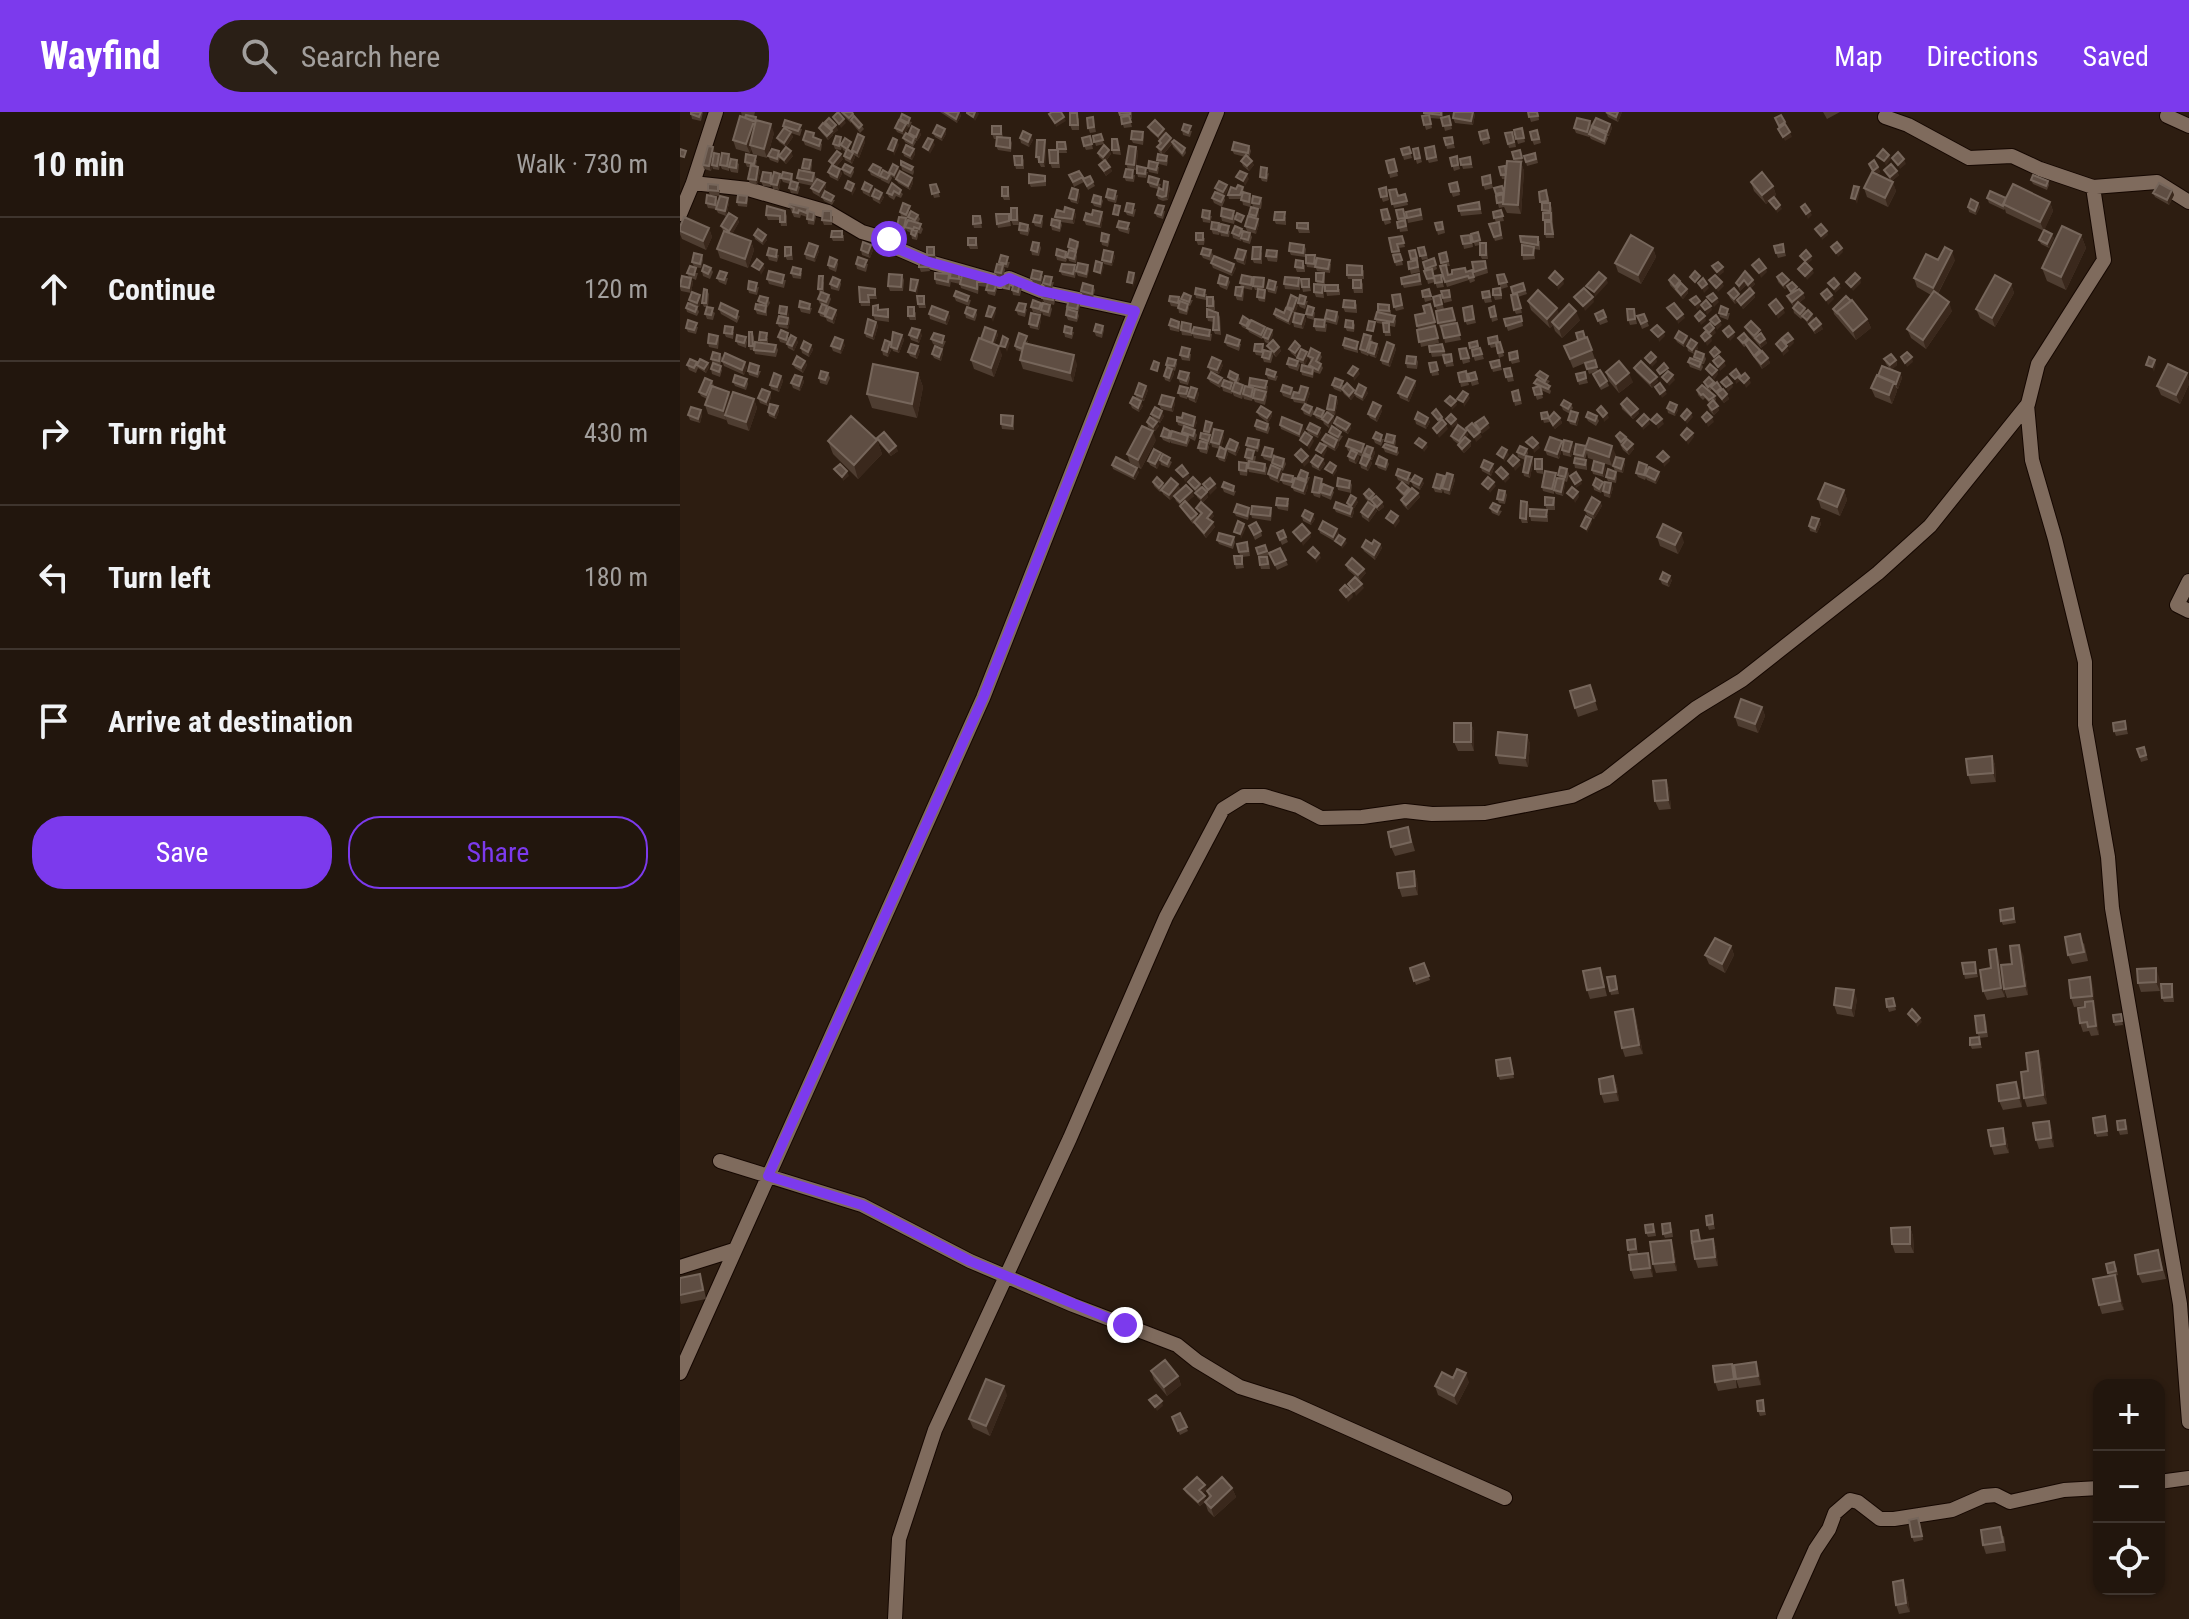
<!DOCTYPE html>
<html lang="en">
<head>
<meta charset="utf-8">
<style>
  :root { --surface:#22160d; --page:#2a1f16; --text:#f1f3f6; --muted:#a29f9d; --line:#3f352e; --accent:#7c3aed }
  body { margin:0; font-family:"Roboto Condensed",sans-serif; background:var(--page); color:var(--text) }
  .controls { position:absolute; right:24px; bottom:24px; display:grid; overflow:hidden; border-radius:16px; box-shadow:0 2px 6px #0004 }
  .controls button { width:72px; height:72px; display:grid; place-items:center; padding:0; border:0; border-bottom:2px solid var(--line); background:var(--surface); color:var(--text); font:40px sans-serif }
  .stop { position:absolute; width:24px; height:24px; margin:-18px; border:6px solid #7c3aed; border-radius:50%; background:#fff }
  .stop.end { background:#7c3aed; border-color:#fff; box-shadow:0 2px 8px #0008 }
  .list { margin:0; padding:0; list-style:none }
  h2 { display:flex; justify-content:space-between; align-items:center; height:104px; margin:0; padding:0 32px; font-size:34px }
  h2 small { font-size:26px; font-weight:400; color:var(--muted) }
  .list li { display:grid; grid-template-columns:52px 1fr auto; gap:24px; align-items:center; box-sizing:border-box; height:144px; padding:0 32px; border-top:2px solid var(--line) }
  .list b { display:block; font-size:30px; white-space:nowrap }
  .list em { font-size:26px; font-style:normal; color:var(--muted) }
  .actions { display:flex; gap:16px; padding:24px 32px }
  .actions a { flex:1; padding:18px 0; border:2px solid var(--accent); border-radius:32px; text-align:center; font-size:28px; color:var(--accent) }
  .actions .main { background:var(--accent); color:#fff }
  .icon { flex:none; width:44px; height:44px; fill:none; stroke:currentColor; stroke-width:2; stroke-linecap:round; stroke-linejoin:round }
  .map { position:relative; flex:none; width:1509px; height:1507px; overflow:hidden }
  header { display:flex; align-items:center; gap:48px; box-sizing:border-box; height:112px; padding:0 40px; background:var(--accent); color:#fff }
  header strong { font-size:38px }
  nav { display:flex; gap:44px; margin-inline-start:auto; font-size:28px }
  .search { width:560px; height:72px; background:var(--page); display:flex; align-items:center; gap:20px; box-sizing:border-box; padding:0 28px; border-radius:32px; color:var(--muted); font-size:30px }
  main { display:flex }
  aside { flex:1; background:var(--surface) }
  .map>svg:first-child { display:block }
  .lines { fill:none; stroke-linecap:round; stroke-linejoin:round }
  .street-casing { stroke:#150700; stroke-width:16 }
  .street { stroke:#7f6b5d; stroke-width:14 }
  .wall { fill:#4e3d31 }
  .shaded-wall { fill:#3a281c }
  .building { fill:#5f4e43; stroke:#76665b; stroke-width:2 }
  .route { stroke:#7c3aed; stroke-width:10 }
</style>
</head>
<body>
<header>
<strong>Wayfind</strong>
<div class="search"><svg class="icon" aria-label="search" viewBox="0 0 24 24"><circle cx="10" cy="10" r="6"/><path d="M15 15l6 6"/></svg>Search here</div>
<nav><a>Map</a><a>Directions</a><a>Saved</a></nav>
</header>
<main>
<aside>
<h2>10 min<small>Walk · 730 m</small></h2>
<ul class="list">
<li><svg class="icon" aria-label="ahead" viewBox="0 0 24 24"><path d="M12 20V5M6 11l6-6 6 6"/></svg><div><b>Continue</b></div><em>120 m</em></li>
<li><svg class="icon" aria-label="right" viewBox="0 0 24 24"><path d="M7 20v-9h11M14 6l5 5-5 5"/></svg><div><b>Turn right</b></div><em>430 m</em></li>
<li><svg class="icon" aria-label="left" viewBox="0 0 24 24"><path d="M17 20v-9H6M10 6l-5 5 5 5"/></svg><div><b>Turn left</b></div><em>180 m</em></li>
<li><svg class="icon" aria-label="arrive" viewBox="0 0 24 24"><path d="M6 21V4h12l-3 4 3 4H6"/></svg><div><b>Arrive at destination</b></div></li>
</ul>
<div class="actions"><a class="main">Save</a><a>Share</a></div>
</aside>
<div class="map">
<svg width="1509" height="1507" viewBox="0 0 1509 1507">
  <rect width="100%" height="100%" fill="#2d1d11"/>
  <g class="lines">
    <defs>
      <path id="street" d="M1487,4L1509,14
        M1205,5L1228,13L1289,46L1332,44L1360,57L1413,75L1477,70L1509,90
        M13,71L68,77L148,100L182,120L216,130V136L246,149L320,170L329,166L361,179L455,199
        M0,102L13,71L36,0
        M1347,293L1352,348L1375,427L1405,550V613L1428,745L1432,796L1500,1192L1509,1310
        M1509,469L1497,493L1509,499
        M40,1049L182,1093L290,1149L393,1193L497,1233L517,1249L560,1275L611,1291L825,1386
        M0,1155L54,1138
        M0,1261L303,586L449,214L537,0
        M1479,1370L1509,1366
        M215,1507L219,1427L255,1318L390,1026L486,805L543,697L564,684H584L618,694L641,706L682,705L725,699L752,702L805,701L892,684L926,667L1016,596L1062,568L1198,461L1250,414L1348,292L1358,252L1424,148L1413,75
        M1104,1507L1135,1438L1149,1417L1155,1401L1170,1388L1178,1390L1200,1407H1214L1272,1398L1304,1384L1316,1383L1330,1390L1384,1378L1419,1376"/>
    </defs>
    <use href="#street" class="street-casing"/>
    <use href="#street" class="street"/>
  </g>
  <path class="wall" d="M23,0L21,9L12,7L11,2Z
    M61,0H75L74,4L78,9L94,21L87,46L73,42L71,37L70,41L56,37L53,28L66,5L62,4Z
    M160,0H172L184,17L180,21L171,10V11Z
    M260,0H279L281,4L277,11Z
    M439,0H452V7H450L452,15L444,16Z
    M744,0H763V5L769,4L772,17L765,19L762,7L750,6L752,16L746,18L742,4H745Z
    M848,0H858L859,8L851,10Z
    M926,0H942L938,10L928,5Z
    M1143,0H1160L1147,7Z
    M795,2L793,13L775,11L773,6Z
    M399,6V18H392L390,13Z
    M220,7L232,10L229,16L227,14L228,16L224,23L217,20L215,16L221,9Z
    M910,9L913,16L912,14L930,12L932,16L929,24H927L928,26L925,33L911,27L909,24V25L896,21L894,16Z
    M145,10L158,18L153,22L152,20L153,23L148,28L141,20L139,16L146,14Z
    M414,10L416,20L410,21L408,16Z
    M103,14L122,17L120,24L111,21L113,25L106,35L99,30L97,26L104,16Z
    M468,15L486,22L493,29L505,36L506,41L503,45L493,35L492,32L483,43L488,48L487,54L479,52L477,48L483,43L479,40L477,35L480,32V28L470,19Z
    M842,16L845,30L838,32L834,18Z
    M265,17L266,22L262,29L255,25L253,21Z
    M239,18L241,23L237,29L235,28L236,30L233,35L225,30L223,26L230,23L229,21Z
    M502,18L512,19L510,25L503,23Z
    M322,19L323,26H330L332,31L331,40L318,38L316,34L317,27H314L312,22Z
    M463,20L464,25L463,33L453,31L451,27Z
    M421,22L424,32L416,34L413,24Z
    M808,23L810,31L803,33L801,28Z
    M859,23L861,31L854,33L852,28Z
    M834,24L836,35L829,36L828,32Z
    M772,25L775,36L767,37L764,26Z
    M136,26L142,32L141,39L125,33L123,28Z
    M340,26L353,28L349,35L341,31Z
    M365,28L366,32L365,55H361L356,45Z
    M411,28L413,37L406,38L404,34Z
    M163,30L172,40V38L185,30L179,46L174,43L175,45L172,52L165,48L164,44L166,40L163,38L162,35L161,38L155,37L153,32Z
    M377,30H385L387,41H379L380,56H372L370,51L377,38Z
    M439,32L441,43L433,42L432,38Z
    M569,34L571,39L569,46L574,53L569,59L563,54L561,49L565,45L554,42L552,38Z
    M456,35L458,40L456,58L448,57L446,52Z
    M729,35L732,46L724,48L721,37Z
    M738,36L742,50L737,52L733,37Z
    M234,37L235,42L232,48L224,44L223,40Z
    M429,38L431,42L426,49L432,59L426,64L419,53L424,49L419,45L418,41Z
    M755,38L758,49L749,51L747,47Z
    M840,38L843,50L841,51L844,59L841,102L827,101L824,95L819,96L814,76L824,79L825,67H822L819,55L835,50L832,40Z
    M99,39L100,42L113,44L106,52L100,46L98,51L90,48L88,44Z
    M35,40V42H39L41,47L39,58L33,57L32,54L31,59L24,57L23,53Z
    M49,42L51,47L59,52L58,61L51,60L49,56V59L42,57L40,53Z
    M342,44L344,48V57H336L335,53Z
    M844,44L857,46L858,51L847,54Z
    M770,46L778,49L780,57L774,59Z
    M163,47L156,55L160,57L162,62L158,69L150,65L148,60L152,54L149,49Z
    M714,47L718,64L710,66L709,61Z
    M780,47L791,49L793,56L783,57Z
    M77,48L76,54L78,55L80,59L77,73L70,71L68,67L70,55H67L65,50Z
    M131,48L132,53L131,60L134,61L136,66L135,71H145L146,75L140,85L133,81L131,76L133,74L119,71L117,66L123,59L122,56Z
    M1189,52L1198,55L1200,60L1197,62L1211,69L1206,62L1204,58L1219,63L1212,69L1216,79L1208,95L1187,85L1184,76L1193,60Z
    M221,53L233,55L234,60L233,63L222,58Z
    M479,55L478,62L469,60L468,56Z
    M173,56L174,60L171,66L164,62L162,57Z
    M189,58L202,59L210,62L209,60L220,59L232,66L233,71L230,78L218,71L216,67L211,64L212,66L209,72L201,68L200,66V67L191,63Z
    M468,60L466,66L458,65L457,61Z
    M91,61L93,66L100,62L101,66L99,78L93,77L92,73L91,75L83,74L81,69Z
    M589,61L587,70L582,69L580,65Z
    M112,62L113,69L120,75L118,82L111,81L109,76L110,72L103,70L101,66Z
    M389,63L403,65L404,70L394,75Z
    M455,63L454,70L446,69L444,65Z
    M810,63L813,76L805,78L803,73Z
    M410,64L415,74L408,78L403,67Z
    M366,68V74L351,75L349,71Z
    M1351,68L1368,69L1369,73L1367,78L1353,72Z
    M468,70L481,72L479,77L483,78L490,75L488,88L483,89L478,87L477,83L478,77L470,75Z
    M777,70L780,83L773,85L771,80Z
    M1071,70L1093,74L1096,83L1086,92L1074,79Z
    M212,71L223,82L221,86L216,84L214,88L209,85L207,81Z
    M256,72L260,85L254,86L250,73Z
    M563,75L564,81L570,82L572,87L570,95L563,93L562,87H549L548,83Z
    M706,75L709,88L703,90L701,85Z
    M535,76L548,77L544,85L545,88L542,95L534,91L532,86L537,80Z
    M182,77L194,79L190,85L183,81Z
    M28,78H40L39,84L30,83Z
    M398,78L400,83L398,92L391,90L389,86Z
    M709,78L718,83L725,82L728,93L714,96Z
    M1492,78L1494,83L1489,93L1475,85L1473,81Z
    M329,79L330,88H324L322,84Z
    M438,83L436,91L428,89L426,85Z
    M868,83L870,91L872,96L874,126H866L865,122L862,94L860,90Z
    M67,84L68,88L67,95L58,94L57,90Z
    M192,84L204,85L200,92L193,88Z
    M36,85L38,89L36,97L28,96L26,91Z
    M142,85L155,88L152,93L144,89Z
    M421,85L423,89L421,96L414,94L412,90Z
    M581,86L582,90L581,97L573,95L572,91Z
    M1307,86L1370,90L1373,99L1364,118L1374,126L1369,136L1361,132L1359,128L1364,119L1326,101L1325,97L1324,98L1309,91Z
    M799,90L802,102L781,104L778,94Z
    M49,91L46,104L38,101L36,97Z
    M1298,91L1300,95L1296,103L1289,100L1288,95Z
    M109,94L134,101L136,105L134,113L128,112L127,105L121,103L120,106L114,105Z
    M456,97L454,105L447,103L445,99Z
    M578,97L579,101L578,108L579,112L576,122L567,119L565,114L570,105L569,102Z
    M707,97L711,111L705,113L703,108Z
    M723,97L728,119L720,120L716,98Z
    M394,98L396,103L394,112L381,110L382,113L380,120L372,118L371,113L376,108L375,105L384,100Z
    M821,98L824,109L816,110L814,106Z
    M105,99L107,104V114H101L100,108H88L86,103Z
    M231,99L238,103L240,107L238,111L243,117L241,122L238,121V124L237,128L232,127L231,121L227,119L226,117L225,121L218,119L217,114L221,104L220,100Z
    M485,99L483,107L477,105L475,101Z
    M338,100L339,113H333L331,108Z
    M726,100L742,102L743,108L728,111Z
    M329,102L331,114L318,116L317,112Z
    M556,103L554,112L542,109L541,104Z
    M153,104L152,113H144L142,108Z
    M300,104L302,116H294L293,112Z
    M362,104L363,109L362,116L355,114L353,110Z
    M532,104L530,111L523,110L522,105Z
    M423,105L421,116L406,113L404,108Z
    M606,105V113L596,112L594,108Z
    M57,106L59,110L52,122L71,129L74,138L68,156L40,146L37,137L45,120L43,119L41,114Z
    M819,110L823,127L815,129L809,112Z
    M539,111L540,115L550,119L549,125L541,124L540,120L539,123L533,122L531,117Z
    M628,111L630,121H619L617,116Z
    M755,111L764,114L765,121L758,123Z
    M348,113L350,117L348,124L340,122L339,118Z
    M437,115L450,116L449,122L439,119Z
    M29,116L32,125L26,138L2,127L0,122V119Z
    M563,120L570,121L572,125L570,132L563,130L562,127L561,129L553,126L552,121Z
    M798,120L801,131L807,135L808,147H802L800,143V133L795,134L791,122Z
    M74,123L87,128L83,133L75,127Z
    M164,123V129H153L151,125Z
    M429,123L430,127L428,135L422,133L421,129Z
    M1401,123L1406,136L1386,178L1367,169L1362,156Z
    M722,124L725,135L719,136L723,153L716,154L712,140Z
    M525,126L524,133H518L516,128Z
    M792,127L793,135L784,137L783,132Z
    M860,129V138L854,137L855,147L843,148L841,130Z
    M297,130L298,137H290L288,133Z
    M398,130L399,134L396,142L397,144L396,151L389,149L388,145L386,150L377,148L376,143L386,140L388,143L389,139L388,135Z
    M213,131L211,139L203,137L202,132Z
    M359,131L361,136L359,144L352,143L351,138Z
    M1103,132L1106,144L1098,146L1096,141Z
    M624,133L626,137L625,145L611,143L609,139Z
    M254,135L256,147H249L247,143Z
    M738,136L746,139L748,147L742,148Z
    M973,136L976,145L961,172L938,160L935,151Z
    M181,138H193L190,146L182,143Z
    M531,138L533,143L531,149L523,146L521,142Z
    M735,138L740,160L731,162L728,150L732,149L729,139Z
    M112,139L113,148H107L105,144Z
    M139,139L135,150L126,147L125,142Z
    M597,139L598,144L597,150L588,149L586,144Z
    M433,140L435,145L432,154L424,152L422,148Z
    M582,140V152L574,151L572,147Z
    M766,140L770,154H766L769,163L792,158L795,169L790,171L789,168L767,175L760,154H762L759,142Z
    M22,143L23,148L21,156L14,155L12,150Z
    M87,143H99L97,150L89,148Z
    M567,143L565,153L557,150L555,146Z
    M754,146L757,157L753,159L754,164L761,163L764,175L757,176L755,170L748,172L743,150Z
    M247,147L250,159L241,160L239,155Z
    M636,147L651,152L650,161L637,159L636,156L627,155L626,151Z
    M157,148L158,152L156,160L149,157L148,153Z
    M1258,148H1275L1258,182L1272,199L1246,237L1231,226L1227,217L1251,183L1237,175L1234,166Z
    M319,150H330L328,156L324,155L325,158L323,166L317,164L315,160L320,153Z
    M531,151L556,156L552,164L533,156Z
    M176,152H188L186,160L177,157Z
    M408,153L409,158L407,166L398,164L396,160L395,166L382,163L380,159L397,157Z
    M625,153V160H617L615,155Z
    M807,154L808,161L795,165L794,160Z
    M31,156L33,160L30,167L23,164L22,159Z
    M684,158V167H668L667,163Z
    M1065,159L1075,172L1070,177L1075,185L1063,197L1058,189L1055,192L1050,186L1048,181L1059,182L1060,185L1069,176L1066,173L1060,179L1056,171Z
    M7,161H18L16,168L11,166L13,170L11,181L1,179L0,176V166L1,168L9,165Z
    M111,161H122L121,167L113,166Z
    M644,161L645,166V173L660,177V183L647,184L645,174H643L644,186L636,185L634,180L637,172L636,169Z
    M824,162L828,175L821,177L817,163Z
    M222,163L224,168L223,179H210L208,174Z
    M281,163L280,168L307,169V175L299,174L298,182L281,176L280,172L271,170V168L270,175L256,172L255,167Z
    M363,164L361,173L353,170L351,166Z
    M572,165L574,168L584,166L586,182L585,190L579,189L577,185L578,178H575L573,173L572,178L563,176L564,180L563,189L557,188L555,183L561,175L560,171Z
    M1097,165L1110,172L1123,181L1125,186L1119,191L1134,206L1130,211L1143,217L1135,222L1123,205L1121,207L1114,201L1113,196L1114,195L1109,189L1107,184L1111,182L1107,175L1105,177L1098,170Z
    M37,166H48L46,173L39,170Z
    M548,166L550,170L547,178L540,175L538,171Z
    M619,166L620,171V178L605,177L604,172Z
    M740,166L742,173L724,176L722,172Z
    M87,167L106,168L104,176L89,172Z
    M629,167L631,179L623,180L622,175Z
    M160,168L161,172L159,179L151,177L150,172Z
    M681,168L683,172V181H674L673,176Z
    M989,168L1000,169L1007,177L1008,181L1003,187L990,173Z
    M144,169V181L149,183L151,187L148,195L147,194L148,196L157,202L154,212L147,209L146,206L140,204L139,200L142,192H140L138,187L140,182L138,177Z
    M340,170L342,175L340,184L333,183L332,178Z
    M374,170L372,177L365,175L363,171Z
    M843,171L847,182L838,185L842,201L836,202L834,198V183Z
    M1331,172L1334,181L1315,215L1300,206L1296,197Z
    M316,173L317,177L315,184L308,182L306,178Z
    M413,174L415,178L413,186L403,184L401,179Z
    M598,174L596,182L588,180L587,176Z
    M79,175L77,183L69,181L68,177Z
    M179,175L196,182L197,187H190V194H181L180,190Z
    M749,177L752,188L745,190L742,179Z
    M27,178L29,182L28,195L35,201L33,208L27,207L25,202L27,195H24L22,191Z
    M761,179L770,182L772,189L764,191Z
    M809,179L812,190L805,191L803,186Z
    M822,181V187L815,188L813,183Z
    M515,182H527L526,188L516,186Z
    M20,183L21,187L19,195L11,193L17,195L19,200L17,204L7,200L6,196L10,192L9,188Z
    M760,183L764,197L757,198L755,194Z
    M244,184L246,196H239L238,192Z
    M274,184L291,188L289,194L276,189Z
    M376,185L374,193L364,190L362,186Z
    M533,185L535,189V198H531L538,201L540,205L541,223L535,222L533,218L534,210L528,209L527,205L529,198L527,194Z
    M88,186L90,191L87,196V204L77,202L75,197L79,192L78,189Z
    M721,186L724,197L716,199L714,195Z
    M501,187L513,188L510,194L508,193L509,196L507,203L499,201L498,195L491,194L489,189L503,190Z
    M399,189L400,194L398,201L399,204L397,210L388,208L386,203L388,197L387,195Z
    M618,189H628L625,197L620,195L618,192L615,202L613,201L614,204L610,213L596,206L594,202L604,201L608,197L607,195Z
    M675,189L677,193V201L665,200L663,195Z
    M848,189L879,202L900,208L882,226L875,219L873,213L870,216L851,198Z
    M198,193L199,197H208L209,210L195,208L193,203Z
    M370,193L372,197L370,205L363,203L362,200L361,202L353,200L351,195Z
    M792,194L796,211L787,213L785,209Z
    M814,194L818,208L812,210L811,205Z
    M107,195L110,210L108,217L99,215L97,211L101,204L99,201Z
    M119,195L132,196L130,202L121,200Z
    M752,196L759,231L741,235L735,203L745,201Z
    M772,196L781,228L765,231L762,215L760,216L758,211Z
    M39,197L60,204L57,211L41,202Z
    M347,197L345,205L338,203L336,198Z
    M1153,197L1187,207L1191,216L1176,228L1154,202Z
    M296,198L297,203L295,209L286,206L285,201Z
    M698,198H711V203L715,204L716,209L715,215L710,214L711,224H705L703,212L697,211L695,207L699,201Z
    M236,200V208H230L228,204Z
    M268,200L270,205L267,213L250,207L249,202Z
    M635,200L634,208L627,206L626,202Z
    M657,200L659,205L657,213L646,210L645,206Z
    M955,201L957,212L950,213L948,208Z
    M1039,201H1050L1048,208L1040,205Z
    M915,202L926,205L928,210L920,213Z
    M964,202L969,214L962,217L957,204Z
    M360,203L361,208L359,218L350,216L349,212Z
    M624,203L626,208L623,217L614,215L613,210Z
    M841,204L843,214L828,219L824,207Z
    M673,209L675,213L674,220L667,219L665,215Z
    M196,210L198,214L194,228L186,225L185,221Z
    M499,210L501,214L499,220L490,218L489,213Z
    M570,210L585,215L586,219L592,218L593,222L590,231L599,235L601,239L596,245L592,241L593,244L591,251L584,250L582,244L576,243L574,239L584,238L590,239L587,234L589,232L585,230L583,225L582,227L569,220L568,218L562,215L560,211Z
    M647,212L646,220L636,219L634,214Z
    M423,214L424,218L422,226L416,224L414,219Z
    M18,215L16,222L8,220L6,216Z
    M1065,215L1082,222L1087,231L1081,236L1067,219Z
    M513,217L512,224L502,223L501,218Z
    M316,219L318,223L314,232L322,243L314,265L294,257L291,248L301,227Z
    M54,220L53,227L46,225L44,221Z
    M72,220L74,225V234L80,231L79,228L88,226V232L96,233L98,238L96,245L75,242L74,238H70L69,234Z
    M384,220H394L392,227L385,225Z
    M512,221L532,222L531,229L514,226Z
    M222,223L224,228L219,241L213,239L212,236L208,245L203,243L202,238L211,234Z
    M229,223H242L239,231L231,228Z
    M38,224L39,228L38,237L29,235L28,231Z
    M691,224L693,230L699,236L696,246L690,244L689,242L688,244L681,241L680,237Z
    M1007,224L1009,229L1004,235L997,230L995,226Z
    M66,225L67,230L66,236L58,233L56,229Z
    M98,225H110L118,230L114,239L108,236L107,232L100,230Z
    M907,225L915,247L910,249L915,248L918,259L909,262L905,251L893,256L884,234Z
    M1058,226L1069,227L1088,246L1090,251L1082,257L1066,234L1064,235L1060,230Z
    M251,227L266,229L263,236L253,232Z
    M818,228L819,231L820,230L824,244L819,246L816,235L811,236L809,232Z
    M348,229L347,232L397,252L393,270L343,257L340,248L342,240L336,238L335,234Z
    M545,230L561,232L559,239L547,234Z
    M678,230V241L664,237L663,233Z
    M762,232L766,243L771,242L774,254L766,255L763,244L752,245L749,234Z
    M131,233L133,238L129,245L122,241L121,236Z
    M165,233L161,242L153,239L151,234Z
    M714,233L716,237L710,255L702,252L701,248Z
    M798,233L800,236L804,247L795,249L790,236Z
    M238,234L240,239L237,247L230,244L228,240Z
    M1007,234L1018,236L1016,240L1024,242L1026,247L1024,252H1022L1023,255L1021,259L1010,255L1008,250L1015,248L1014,245L1015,240L1014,242L1008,239Z
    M262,237L263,241L261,249L254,246L252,242Z
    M609,237L622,238L628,243L640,241L642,245L639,251L641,252L643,256L640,262L634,260L633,266L622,263L621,259L630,255L629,253L631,249L628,245L625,253L619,250L617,246L618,243L617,246L611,241Z
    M779,237L788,240L790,250L783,252Z
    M837,239L840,250L832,252L830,248Z
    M40,242L42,246L40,254L42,258L40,265L32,262L31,257L33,251L31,247Z
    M511,242L510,249L502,248L500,243Z
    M736,245L738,250L737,257L727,256L726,251Z
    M1204,247L1216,248L1217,253L1211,258L1220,261L1222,266L1218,277L1216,276L1217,279L1212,292L1195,285L1191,276L1198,264L1211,258L1206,252Z
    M496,248L497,252L495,259L493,258L494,262L490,270L485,268L484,264L487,255L486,253Z
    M819,248L822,258L813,260L810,250Z
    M42,249L67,255L64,263L44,254Z
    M125,249L127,253L123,261L115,256L113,252Z
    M618,249L620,253L618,259L609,256L607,252Z
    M17,250L28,251L29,255L26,261L18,256L16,261L9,258L7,253Z
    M756,250L759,263L752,264L751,260Z
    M543,253L539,262L530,259L528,255Z
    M954,256L978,269L972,276L956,260Z
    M68,259H81L78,266L69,263Z
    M795,260L799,272L792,274L788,262Z
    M905,260L908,271L899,273L896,262Z
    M926,260L953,270L939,281L929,269Z
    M148,261L150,266L147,273L140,271L139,266Z
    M238,261L243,275L237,306L192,296L187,282Z
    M509,261L510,266L508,273L500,271L498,266Z
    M832,261L834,269L828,270L826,265Z
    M1507,261L1509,272L1500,292L1481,283L1477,274Z
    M586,262L598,264L596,269L588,267Z
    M913,262L927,269L929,274L921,278Z
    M558,263L560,267L558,271L564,276H570L569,273L588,274L587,281L586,280L587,284L585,293L575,290L573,286L572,289L564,287L563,284L562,287L554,284L552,280V282L543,279L542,274L543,270L540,276L530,270L528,266H542L543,270L553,274L554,272L550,270L548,265Z
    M856,263L870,269L867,273L871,279L870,282L861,278L863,286L857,288L853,276L856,275L854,271L858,268Z
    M101,264L103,269L99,280L91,277L90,273Z
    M787,264L789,273L781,275L780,270Z
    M122,265L124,270L120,279L113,276L111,271Z
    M67,267L68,272L66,278L55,274L53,270Z
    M32,269L34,274L49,280L51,285L74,287L77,296L69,319L48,312L46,307V308L28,302L25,293L27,287L21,284L19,280Z
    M735,269L736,273L729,290L720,286L718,281Z
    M1024,270L1035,272L1047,282L1049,287L1044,291L1032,277L1030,279L1025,274Z
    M652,273H664L663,277L674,278L675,279L688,281L683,289L676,285L675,283L671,288L664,282L662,278L661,280L654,277Z
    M612,276L614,281L611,287L603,284L601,279Z
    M517,277L519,282L516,291L509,288L508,285L507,287L500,285L498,281Z
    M468,278L464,289L457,287L455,282Z
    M1017,278L1035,284L1036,288L1034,290L1039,298L1034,303L1029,298L1028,293L1030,292L1025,286L1023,288L1018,283Z
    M90,280L91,285L88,294L80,291L78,286Z
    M619,281H630L626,292L632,295L634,300L631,305L624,302L622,297L625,292L614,290L612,286Z
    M840,283L842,292L835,294L834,289Z
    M656,285L658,289L655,303L650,302L653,304L654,308L649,316L644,312L643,309L636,306L634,302L644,299L645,303L648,301L647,297Z
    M450,291L463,294L459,300L452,296Z
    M495,291L493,300L481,297L479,292Z
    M891,292L893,296L891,299L899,306L897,314L890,312L888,308L890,302L883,298L881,293Z
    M941,292L959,301L953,307L942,297Z
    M98,294L99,299L96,307L89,304L88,300Z
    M987,296L998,298L995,304L988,301Z
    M21,298L22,303L20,311L10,308L8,303Z
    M702,299L697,310L690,306L688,302Z
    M577,300H591L592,304L588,311L579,304Z
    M861,301L869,305L880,306L882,311L875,317L870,310L864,311Z
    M471,302L484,304L480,311L473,307L479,314L475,319L468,315L467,310L473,307Z
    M333,304L334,309V318L322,317L321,312Z
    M917,304L919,309L916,314L908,309L906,305Z
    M748,306L750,310L746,317L736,312L735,307Z
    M497,309L517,310L514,318L517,323L515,329L509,326L510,328L507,335L491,331L490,329V331L483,328L481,324L491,321L503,322L502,320L504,315L498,313Z
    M654,311L671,316L668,322L656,315Z
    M588,312L590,316L588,322L576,318L575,314Z
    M600,313L624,317L621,326L601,317Z
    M533,315L530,325L531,328L544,324L541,336L546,338L548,342L545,350L539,348L537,344L540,337L532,335L531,330L530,333L528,332L529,335L527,342L520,340L518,336L521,330L520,326L525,322L524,319Z
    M627,317L641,320L638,326L628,321Z
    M786,319L788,323L786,326L790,329L791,334L784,341L780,337L778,332L773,328L771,324Z
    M649,320L663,324L659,330L658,329L659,333L655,339L644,333L642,328L650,324Z
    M715,324L716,329L715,335L717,336L719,341L717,344L705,340L703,335L706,332L705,329Z
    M936,324L946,325L954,337L949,343L943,338Z
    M197,326L218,339L211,344L199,331Z
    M693,326L704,327L701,334L695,331Z
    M197,328L202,342L178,367L153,342L148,329Z
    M476,328L461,357L450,351L447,342Z
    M579,328L580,333L578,340L568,337L566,333Z
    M896,332L936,343L932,354L908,346L907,341L905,348L907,352V358L895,356L894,351L895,346L894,342Z
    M883,333L894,334L891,345L883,343L882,336L879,347L867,343L865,338Z
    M666,334L693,336L695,341L692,348H690L692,351L688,359L681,356L680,351L683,345L678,343L679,346L676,352L669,349L668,344L670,340L668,339Z
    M560,335L556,344L548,340L546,336Z
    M847,337L848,341L847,344L853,350L850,366L844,364L843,360L845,348L838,345L837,340Z
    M481,341L482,344L492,350L489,356L481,353L480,350L477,357L470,353L468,349Z
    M595,342L593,346L604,347L606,352L603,359L601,358L602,362L599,371L590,367L588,362L593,354L592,350L584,347L582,343Z
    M576,344L575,350L585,352L587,356L586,363L569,360L568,357L567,364L560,363L559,358L567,351L568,354L569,350H567L565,345Z
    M643,347L645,352L640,359L632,355L631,350Z
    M707,348L709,352L706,359L698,356L696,352Z
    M945,351L943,361L935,359L933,354Z
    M863,352V362L857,361L855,357Z
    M432,353L459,360L455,368L433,357Z
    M801,355L814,356L811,364L802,359Z
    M926,356L924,365L913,362L912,358Z
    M968,356L980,364L976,372L967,368L966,366L965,368L958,365L956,361Z
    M887,357L889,362L887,370L884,369L885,372L883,384L876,382L874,379V382L863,379L862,375L879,366L878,363Z
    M936,360L937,364L936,371L928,369L926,365Z
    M716,363L731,366L729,373L723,370L730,378L738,381L740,385L728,398L723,393L721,388L724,385L719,380L717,376L722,370L718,368Z
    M773,363L775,368L770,383L764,381L763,377L762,381L755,380L753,375L764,364L765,367Z
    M613,364L615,368H619L618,365H630L627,372L628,375L625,383L614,379L612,375L603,372L601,368Z
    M670,369L672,373L671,381L658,378L657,374Z
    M731,369L744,371L740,378L733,374Z
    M473,370L483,371L484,374L498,372L500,377L490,388L483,382L482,379L480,380L474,374Z
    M508,370L520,372L528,385L522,391L534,404L530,408L535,415L526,426L516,414L514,411L513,412L502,398L500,393L496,389L494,384H514L506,390L518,405L520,402L516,396L522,390L517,385L516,380L510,374Z
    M923,370L924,373L933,376L930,386L924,384L923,377L921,381L914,378L913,373Z
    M644,371L654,380L651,388L642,384L641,382L640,386L634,384L632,380Z
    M542,375L556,379L554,384L544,380Z
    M1164,378L1167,388L1160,404L1141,396L1138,387Z
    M825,379L827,383L825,392L819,391L817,387Z
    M684,382H694L695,385L702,390L704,395L699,399L695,396L697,399L689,410L682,405L681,400L694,394L692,390L691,392L685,386Z
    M874,386L875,390V398H867L865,393Z
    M678,390L673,398L674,400L672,406L656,400L654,396L668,394L667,391Z
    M847,390L849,394L848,411H842L840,406Z
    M920,390L922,394L914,407L907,403L905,398Z
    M609,391L608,399L598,397L596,393Z
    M569,396L570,401L568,408L556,404L554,400Z
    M591,396L592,401L591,409L572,406L571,402Z
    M810,396L822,399L819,404L812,401Z
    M868,403V410L851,409L850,404Z
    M622,404L635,407L631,413L623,409Z
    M1139,407L1141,412L1137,421L1130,419L1129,414Z
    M569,414L581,419L582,424L575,428Z
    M639,417L659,421L654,429L640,421Z
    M603,418L608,430L602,433L597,421Z
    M554,425L555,430L553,437L539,432L537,428Z
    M977,425L1004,430L998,442L980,434Z
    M692,432H700L702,436L695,448L684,439L682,435Z
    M585,433L589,443L585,445L589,449L590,457H581L576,436Z
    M569,435L570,444L562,445L564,456L556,457L555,452L560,444L559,440Z
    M600,436L608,453L597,458L589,441Z
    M666,453L686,461L680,468L668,458Z
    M980,467L992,468L989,475L982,472Z
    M910,573L918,598L898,605L895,596Z
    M1082,595L1085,604L1078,621L1058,614L1055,605Z
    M791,611L794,620V639H778L774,630Z
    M1446,614L1448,622L1436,624L1434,619Z
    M847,623L850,632L848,655L819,652L816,643Z
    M1464,635L1468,648L1461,650L1457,637Z
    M1312,644L1315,653L1316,670L1291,672L1288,663Z
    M986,668L989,677L991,697L979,698L975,689Z
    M728,715L735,739L715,744L711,735Z
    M734,759L737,768L738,783L722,785L719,776Z
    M1333,796L1336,811L1323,813L1321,809Z
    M1404,831L1408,849L1392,852L1388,843Z
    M1051,834L1054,843L1045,861L1029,852L1025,843Z
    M1316,837L1319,846L1325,885L1307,888L1303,879Z
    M1343,842L1348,883L1327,886L1324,877Z
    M1295,850L1298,865L1285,867L1284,862Z
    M744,851L750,868L736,873L730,856Z
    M920,856L927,884L910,887L907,878Z
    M1479,865L1480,879L1461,880L1458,871Z
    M936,868L939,882L931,883L930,879Z
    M1492,872L1493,876L1494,890H1484L1482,886Z
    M1413,874L1414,893L1419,923L1411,924L1409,919L1403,920L1400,911L1405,894L1394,895L1391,886Z
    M1213,886L1216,898L1209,900L1207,895Z
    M1177,887L1174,905L1157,902L1154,893Z
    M953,897L956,906L963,942L945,945L942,936Z
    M1441,902L1443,913L1435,914L1434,910Z
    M1306,908L1308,925L1299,926L1302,936L1292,937L1290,933L1299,925L1297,921Z
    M1358,939L1361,948L1367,992L1347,995L1344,986Z
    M830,946L834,966L820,968L818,964Z
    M933,964L937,974L939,989L924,991L921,982Z
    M1340,979L1342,995L1323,998L1319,989Z
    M1425,1004L1428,1024L1417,1025L1415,1021Z
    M1369,1009L1372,1018L1374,1035L1359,1037L1356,1028Z
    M1447,1013L1448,1022L1440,1023L1438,1018Z
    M1326,1025L1329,1041L1314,1043L1311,1034Z
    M1032,1103L1035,1117L1029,1118L1027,1113Z
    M1230,1115L1233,1124L1234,1141H1215L1212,1132Z
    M992,1116L993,1125L985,1126L983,1122Z
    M975,1117L976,1124L968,1125L966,1121Z
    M1018,1118L1020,1129L1033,1127L1036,1136L1038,1154L1018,1156L1015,1147Z
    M955,1127L958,1141L950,1142L948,1138Z
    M994,1137L997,1159L976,1161L973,1152Z
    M1478,1138L1486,1167L1462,1171L1458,1162Z
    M968,1141L971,1150L973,1165L954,1167L951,1158Z
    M1426,1152L1436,1154L1438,1163L1435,1164L1444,1198L1422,1202L1419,1193L1429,1164Z
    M0,1166L23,1171L26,1187L1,1192L0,1188Z
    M1052,1252L1055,1261L1057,1276L1038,1279L1035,1270Z
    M471,1259L498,1264L501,1273L487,1284L474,1268Z
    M1079,1259L1081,1273L1059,1276L1056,1267Z
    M773,1266L789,1270L777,1293L758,1283L755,1274Z
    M327,1283L310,1324L293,1316L289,1307Z
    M1084,1293L1086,1303L1080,1304L1078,1299Z
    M500,1301L508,1319L500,1323L492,1305Z
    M552,1376L556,1385L534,1405L528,1399L525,1390L529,1386L527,1379Z
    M504,1377H527L522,1381L526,1389L520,1394L506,1381Z
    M1240,1411L1243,1428L1234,1430L1232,1425Z
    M1324,1424L1326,1439L1306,1442L1303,1433Z
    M1226,1477L1230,1500L1219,1502L1216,1493Z"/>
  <path class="shaded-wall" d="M279,0L281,4L277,11L276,7Z
    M295,0H298L299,2L295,9L293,5Z
    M793,0L795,2L793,13L791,9Z
    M938,0H942L938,10L936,5Z
    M384,5L386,9L376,15L375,11Z
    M164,7L166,11L161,16L159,12Z
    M74,9L77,18L70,33L71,37L70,41L66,32Z
    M91,12L94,21L87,46L84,37Z
    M226,12L228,16L224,23L222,19Z
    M930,12L932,16L929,24L927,20Z
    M156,13L158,18L153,22L152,17Z
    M265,17L266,22L262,29L261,25Z
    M484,17L486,22L480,28L478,24Z
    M239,18L241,23L237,29L236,25Z
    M152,19L153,23L148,28L147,24Z
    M111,20L113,25L106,35L104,31Z
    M1110,20L1112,25L1105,29L1103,25Z
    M351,23L353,28L349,35L348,30Z
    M184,25L185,30L179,46L177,41Z
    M491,26L493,30L483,43L481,38Z
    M217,28L219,33L214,44L213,39Z
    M253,28L255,33L250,42L248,38Z
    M365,28L366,32L365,55L363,50Z
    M33,35L35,40L31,59L29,54Z
    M456,35L458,40L456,58L454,53Z
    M234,37L235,42L232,48L230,44Z
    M429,38L431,42L425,50L423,45Z
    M111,39L113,44L106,52L104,48Z
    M173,41L175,45L172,52L170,47Z
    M161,42L163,47L154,57L153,52Z
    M1209,43L1211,47L1206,54L1204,49Z
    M1224,47L1226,52L1220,57L1218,53Z
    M572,49L574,53L569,59L567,54Z
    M841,50L844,59L841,102L838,93Z
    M78,55L80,59L77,73L76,68Z
    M218,55L220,59L216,67L214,63Z
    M430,55L432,59L426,64L424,59Z
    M1198,55L1200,60L1195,63L1193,59Z
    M160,57L162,62L158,69L157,65Z
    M1217,59L1219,63L1212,69L1210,65Z
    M100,62L101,66L99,78L97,73Z
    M567,62L569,67L565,74L563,69Z
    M232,66L233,71L230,78L228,74Z
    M488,70L490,75L488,88L486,84Z
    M1213,70L1216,79L1208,95L1205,86Z
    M145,71L146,75L140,85L139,80Z
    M174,72L176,77L172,84L171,79Z
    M547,73L548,77L544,85L543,80Z
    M192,74L194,79L190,85L189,80Z
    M1093,74L1096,83L1086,92L1082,83Z
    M1179,75L1180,79L1177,92L1175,87Z
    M398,78L400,83L398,92L396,88Z
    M1492,78L1494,83L1489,93L1487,88Z
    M202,81L204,85L200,92L199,87Z
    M48,86L49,91L46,104L45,99Z
    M1370,90L1373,99L1364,119L1360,110Z
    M1298,91L1300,95L1296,103L1295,99Z
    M1100,93L1102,97L1097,101L1096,97Z
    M578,97L579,101L578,108L579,112L576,122L575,117L577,108L576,104Z
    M394,98L396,103L394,112L392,107Z
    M1130,99L1132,103L1128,107L1126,102Z
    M422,100L423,105L421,116L419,112Z
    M57,106L59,110L51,124L49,119Z
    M29,116L32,125L26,138L23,129Z
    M1147,119L1148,123L1142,128L1141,124Z
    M1372,122L1374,126L1369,136L1367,132Z
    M86,123L87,128L83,133L82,129Z
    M1401,123L1406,136L1386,178L1381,165Z
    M212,126L213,131L211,139L209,135Z
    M71,129L74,138L68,156L65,147Z
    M191,133L193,138L190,146L188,141Z
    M138,134L139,139L135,150L134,145Z
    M973,136L976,145L961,172L958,163Z
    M1162,136L1163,140L1158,145L1156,141Z
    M566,139L567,143L565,153L563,148Z
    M1272,139L1275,148L1256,185L1253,176Z
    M433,140L435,145L432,154L431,150Z
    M1131,144L1132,148L1126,153L1125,149Z
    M422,151L424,155L421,165L420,161Z
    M83,152L85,156L81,163L79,158Z
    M554,152L556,156L552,164L551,160Z
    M1043,155L1044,160L1039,164L1037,160Z
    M1086,156L1087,160L1081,166L1079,161Z
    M1132,157L1134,161L1127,168L1125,164Z
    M454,161L456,166L453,176L452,171Z
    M11,166L13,170L11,181L9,176Z
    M584,166L586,182L585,190L583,175Z
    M926,166L928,171L915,185L914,180Z
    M1180,166L1181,171L1173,179L1171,175Z
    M883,167L884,172L878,178L877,173Z
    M238,168L239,172L237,184L235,179Z
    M1064,168L1066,173L1060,179L1059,174Z
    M1073,168L1075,172L1070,177L1068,173Z
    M1109,168L1110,173L1105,177L1103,173Z
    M1042,170L1044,174L1038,180L1036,176Z
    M1027,172L1029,176L1024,181L1022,176Z
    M1159,172L1161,176L1155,181L1154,177Z
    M1331,172L1334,181L1315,215L1312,206Z
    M1007,177L1008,181L1003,187L1001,183Z
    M1074,181L1075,185L1063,197L1061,193Z
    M1123,181L1125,186L1114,195L1112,190Z
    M1059,182L1061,186L1055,192L1054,187Z
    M20,183L21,187L19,195L17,191Z
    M1152,183L1154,187L1148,193L1146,188Z
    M913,185L914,190L905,199L903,194Z
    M617,186L619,190L615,202L613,197Z
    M1037,186L1039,190L1034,195L1032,190Z
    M1020,189L1022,193L1017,198L1015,193Z
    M1269,190L1272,199L1246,237L1243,228Z
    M1031,194L1032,198L1027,203L1025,198Z
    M107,195L110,210L108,217L107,212Z
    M315,196L316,201L313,210L311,205Z
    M877,196L880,205L872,210L873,213L870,216L867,207Z
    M1103,196L1105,201L1098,207L1096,202Z
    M156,198L157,202L154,212L152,207Z
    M612,199L614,204L610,213L608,209Z
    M896,199L900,208L882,226L879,217Z
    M268,200L270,205L267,213L265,208Z
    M1003,202L1005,206L998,212L997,207Z
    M1132,202L1134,206L1128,212L1127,208Z
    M360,203L361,208L359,218L357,214Z
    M624,203L626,208L623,217L621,212Z
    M1025,204L1026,209L1021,213L1019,209Z
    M1187,207L1191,216L1176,228L1173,219Z
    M1040,209L1042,213L1037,218L1035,213Z
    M196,210L198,214L194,228L192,224Z
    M1141,212L1143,217L1135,222L1134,218Z
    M1034,216L1036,221L1031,225L1032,229L1027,234L1025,229L1029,221Z
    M240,218L242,223L239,231L237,226Z
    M592,218L593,222L590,232L588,227Z
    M316,219L318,223L312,238L311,233Z
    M984,220L985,224L979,230L978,225Z
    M1054,220L1055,224L1050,229L1048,225Z
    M222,223L224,228L219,241L217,237Z
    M1007,224L1009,229L1004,235L1003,231Z
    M116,226L118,230L114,239L112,234Z
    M328,227L330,231L327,240L325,235Z
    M1085,227L1087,231L1081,236L1080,231Z
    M1113,227L1114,231L1109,236L1107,231Z
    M163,228L165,233L161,242L160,237Z
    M210,230L212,235L208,245L207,240Z
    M1017,231L1018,236L1014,242L1012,238Z
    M697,232L699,236L696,246L694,242Z
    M131,233L133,238L129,245L128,240Z
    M714,233L716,237L710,255L708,250Z
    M238,234L240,239L237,247L235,242Z
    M319,234L322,243L314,265L311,256Z
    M620,234L622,238L617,246L615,241Z
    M1107,234L1109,239L1103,244L1102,239Z
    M599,235L601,239L596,245L594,240Z
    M262,237L263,241L261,249L259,245Z
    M627,240L629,245L625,253L623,248Z
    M394,243L397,252L393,270L390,261Z
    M976,245L977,250L972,255L970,251Z
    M1232,245L1233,250L1227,255L1225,251Z
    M1088,246L1090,251L1082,257L1081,252Z
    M1216,248L1217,253L1211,258L1210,253Z
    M1475,248L1476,252L1474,260L1472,255Z
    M125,249L127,253L123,261L121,256Z
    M541,249L543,253L539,262L537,258Z
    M1044,249L1046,254L1040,259L1038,255Z
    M65,250L67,255L64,263L62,258Z
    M28,251L29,255L26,261L24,257Z
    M492,257L494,262L490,270L489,266Z
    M678,257L680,262L674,269L673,264Z
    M1037,258L1038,262L1034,268L1032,263Z
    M238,261L243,275L237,306L232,292Z
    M949,261L953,270L939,281L936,272Z
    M1220,261L1222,266L1218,277L1216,272Z
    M1507,261L1509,272L1500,292L1496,283Z
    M993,263L995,268L989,274L987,270Z
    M1060,263L1062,267L1059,266L1060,269L1056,272L1055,267Z
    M101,264L103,269L99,280L97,275Z
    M122,265L124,270L120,279L119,274Z
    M977,265L978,269L972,276L970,271Z
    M1069,266L1071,271L1066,276L1064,271Z
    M735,269L736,273L729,290L727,285Z
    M1214,270L1217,279L1212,292L1209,283Z
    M1052,271L1053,275L1048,280L1046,275Z
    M466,274L468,278L464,289L462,285Z
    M628,276L630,281L626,292L624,288Z
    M686,276L688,281L683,289L682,285Z
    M517,277L519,282L516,291L514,286Z
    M674,278L676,282L675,281V283L671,288L669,284Z
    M985,278L987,282L982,286L980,282Z
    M49,280L53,289L45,303L46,308L43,299Z
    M90,280L91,285L88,294L86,290Z
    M788,282L790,286L784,295L783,290Z
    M1047,282L1049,287L1044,291L1042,287Z
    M656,285L658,289L655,303L654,298Z
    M494,286L495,291L493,300L491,295Z
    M74,287L77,296L69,319L66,310Z
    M461,289L463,294L459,300L458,296Z
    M776,289L777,293L772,298L771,294Z
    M997,293L998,298L995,304L994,300Z
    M98,294L99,299L96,307L94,303Z
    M701,294L702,299L697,310L695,305Z
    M1038,294L1039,298L1034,303L1032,298Z
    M958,297L959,301L953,307L951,303Z
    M21,298L22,303L20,311L18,307Z
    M482,299L484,304L480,311L479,306Z
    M591,300L592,304L588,311L587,306Z
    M898,301L899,306L897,314L895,310Z
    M927,301L929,306L924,310L923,305Z
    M1011,301L1013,305L1007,312L1005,308Z
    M653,304L654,308L649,316L648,311Z
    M515,305L517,310L514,319L513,314Z
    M1032,305L1034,310L1028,315L1026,310Z
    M748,306L750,310L746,317L745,312Z
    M880,306L882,311L875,317L873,313Z
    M776,307L778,312L772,316L771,312Z
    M969,307L970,312L963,318L962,314Z
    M982,307L984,312L978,317L976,312Z
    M477,310L479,314L475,319L473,315Z
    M532,311L533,315L531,325L529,320Z
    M808,311L810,316L802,322L800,318Z
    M670,312L671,316L668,322L666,318Z
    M766,312L768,317L759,326L757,321Z
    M622,313L624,317L621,326L619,322Z
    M640,316L641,320L638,326L637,322Z
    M473,319L476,328L461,357L458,348Z
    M543,319L544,324L541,337L539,332Z
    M786,319L788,323L780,334L779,329Z
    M800,320L802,325L796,330L794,325Z
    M1013,321L1014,325L1008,333L1006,328Z
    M632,325L634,329L629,338L627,333Z
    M197,328L202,342L178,367L174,353Z
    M657,328L659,333L655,339L654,335Z
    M790,329L791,334L784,341L782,337Z
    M882,329L883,333L879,347L877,342Z
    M892,330L894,334L891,345L889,340Z
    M558,331L560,335L556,344L555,339Z
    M746,331L748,335L744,340L742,336Z
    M858,331L860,336L854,341L853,336Z
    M953,332L954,337L949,343L947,338Z
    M216,334L218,339L211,344L209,340Z
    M646,334L647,338L643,346L641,341Z
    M932,334L936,343L932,354L929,345Z
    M693,336L695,341L692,348L690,344Z
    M546,338L548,342L545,350L544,346Z
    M827,338L829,343L824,350L823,346Z
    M481,341L483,346L477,357L475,352Z
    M677,341L679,346L676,352L674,347Z
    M628,344L630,349L624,355L622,350Z
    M852,345L853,350L850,366L848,361Z
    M989,345L990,349L984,355L983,350Z
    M690,346L692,351L688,359L686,354Z
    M643,347L645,352L640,359L638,355Z
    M944,347L945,351L943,361L941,357Z
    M839,348L841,353L835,359L833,354Z
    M813,352L814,356L811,364L809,359Z
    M924,352L926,356L924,365L922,361Z
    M656,354L657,359L653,365L652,361Z
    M457,356L459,360L455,368L453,364Z
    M600,357L602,362L599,371L597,366Z
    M167,359L169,364L163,369L162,365Z
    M979,360L980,364L976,372L975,368Z
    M508,361L510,365L505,370L503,365Z
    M828,362L830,366L825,371L823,367Z
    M773,363L775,368L770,383L769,378Z
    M742,367L744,371L740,378L739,373Z
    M884,367L885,372L883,384L881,380Z
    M901,368L902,372L896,376L895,372Z
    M626,370L628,375L625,383L623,379Z
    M814,370L816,374L810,381L808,377Z
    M931,371L933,376L930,386L929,381Z
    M498,372L500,377L490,388L489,383Z
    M535,372L537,376L530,383L528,378Z
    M1164,378L1167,388L1160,404L1157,395Z
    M512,379L514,384L502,395L500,390Z
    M527,380L528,385L522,391L521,386Z
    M898,380L899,385L895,391L893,386Z
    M738,381L740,385L728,398L726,393Z
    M676,386L678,390L673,398L674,400L672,406L670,402L672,396L671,394Z
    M702,390L704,395L699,399L697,395Z
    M847,390L849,394L848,411L846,407Z
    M920,390L922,394L914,407L913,402Z
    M695,395L697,399L689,410L688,405Z
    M532,400L534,404L529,410L527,406Z
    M633,402L635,407L631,413L630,409Z
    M718,404L720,409L715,416L713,411Z
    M911,407L912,411L907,421L906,417Z
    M1139,407L1141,412L1137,421L1135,417Z
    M533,410L535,415L526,426L524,421Z
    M564,412L566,416L561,427L560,422Z
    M657,417L659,421L654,429L653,425Z
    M630,421L631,425L623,434L621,429Z
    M1001,421L1004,430L998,442L995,433Z
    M665,427L667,431L662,437L661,433Z
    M700,432L702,436L695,448L694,443Z
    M639,441L641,446L636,451L635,446Z
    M684,457L686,461L680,468L678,463Z
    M990,464L992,468L989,475L987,470Z
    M682,472L684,476L676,484L674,479Z
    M672,480L673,485L668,490L666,485Z
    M1082,595L1085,604L1078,621L1075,612Z
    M791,611L794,620V639L791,630Z
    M847,623L850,632L848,655L845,646Z
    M1312,644L1315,653L1316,670L1313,661Z
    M986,668L989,677L991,697L988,688Z
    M734,759L737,768L738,783L735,774Z
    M1339,833L1343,842L1348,883L1345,874Z
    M1051,834L1054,843L1045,861L1042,852Z
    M1316,837L1319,846L1325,885L1321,876Z
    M1476,856L1479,865L1480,879L1476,870Z
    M1410,865L1413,874L1415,893L1412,884Z
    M1174,878L1177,887L1174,905L1171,896Z
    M1413,889L1416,898L1419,923L1416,914Z
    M953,897L956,906L963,942L959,933Z
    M1240,906L1242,910L1237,915L1236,910Z
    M1358,939L1361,948L1367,992L1363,983Z
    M933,964L937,974L939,989L936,980Z
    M1336,970L1340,979L1342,995L1339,986Z
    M1369,1009L1372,1018L1374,1035L1371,1026Z
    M1323,1016L1326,1025L1329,1041L1325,1032Z
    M1230,1115L1233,1124L1234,1141L1230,1132Z
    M1033,1127L1036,1136L1038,1154L1035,1145Z
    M991,1128L994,1137L997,1159L994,1150Z
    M968,1141L971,1150L973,1165L970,1156Z
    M1435,1163L1438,1172L1444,1198L1440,1189Z
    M1076,1250L1079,1259L1081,1273L1078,1264Z
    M786,1261L789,1270L777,1293L774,1284Z
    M498,1264L501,1273L487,1284L484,1275Z
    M324,1274L327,1283L310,1324L306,1314Z
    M482,1289L483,1294L477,1299L475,1295Z
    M525,1373L527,1377L521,1383L519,1378Z
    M552,1376L556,1385L534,1405L531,1396Z
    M525,1384L526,1389L520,1394L518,1390Z
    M1223,1468L1226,1477L1230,1500L1226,1491Z"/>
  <path class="building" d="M11,0H21L19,5L11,2Z
    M158,0L164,7L159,12L153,5Z
    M162,0H172L173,2L169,6Z
    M265,0H279L276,7Z
    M287,0H295L293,5L287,1Z
    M372,0H381L384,5L375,11L369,2Z
    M439,0H450V2L440,3Z
    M744,0H761V3L744,1Z
    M774,0H793L791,9L773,6Z
    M848,0H857L858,4L849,5Z
    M926,0H938L936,5Z
    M390,1H397L398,13H390Z
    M222,2L230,6L228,11L220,7Z
    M66,3L76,5L75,10L65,6Z
    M749,3L751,12L744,13L742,4Z
    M1101,3L1105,10L1099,14L1095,6Z
    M60,4L74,9L66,32L53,28Z
    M174,4L182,13L179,16L171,8Z
    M449,4L451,10L442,12L441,5Z
    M769,4L771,13L763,14L761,6Z
    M413,5L414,15L408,16L407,6Z
    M149,6L156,13L152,17L145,10Z
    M897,6L910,9L907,20L894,16Z
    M916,6L930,12L927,20L912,14Z
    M76,8L91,12L84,37L70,33Z
    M105,8L121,13L118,19L103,14Z
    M219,8L226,12L222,19L215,16Z
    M475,8L484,17L478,24L468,15Z
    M143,11L152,19L147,24L139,16Z
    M504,12L511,14L508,21L502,18Z
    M1105,12L1110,20L1103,25L1098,17Z
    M257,13L265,17L261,25L253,21Z
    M232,14L239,18L236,25L229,21Z
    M312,14H321V22H312Z
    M912,15L926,22L924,29L909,22Z
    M104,16L111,20L104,31L97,26Z
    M842,16L844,26L836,27L834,18Z
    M807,18L809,26L801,28L799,20Z
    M857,18L859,27L852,28L850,20Z
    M126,19L134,21L133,25L141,28L139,34L123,28Z
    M343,19L351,23L348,30L340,26Z
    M452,19L463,20L462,28L451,27Z
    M832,20L834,30L828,32L825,21Z
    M226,21L234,26L232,31L223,26Z
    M486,21L491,26L481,38L477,35L481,31L479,29Z
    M178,22L184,25L177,41L172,38Z
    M421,22L423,28L414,30L413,24Z
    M156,24L161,25L159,34L153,32Z
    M410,24L412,32L404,34L402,26Z
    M317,25L330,26V36L316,34Z
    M772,25L773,31L766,33L764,26Z
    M165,26L171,30L167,37L161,33Z
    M213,26L217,28L213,39L208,37Z
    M248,26L253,28L248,38L243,35Z
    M432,27H437L439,38H432Z
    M357,28H365L363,50H359V45H356Z
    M494,28L505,36L502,41L492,30Z
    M377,30H385L386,37H377Z
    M554,30L569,34L568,41L552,38Z
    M226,33L234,37L230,44L223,40Z
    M424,33L429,38L423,45L418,41Z
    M28,34L33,35L29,54L23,53Z
    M449,34L456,35L454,53L446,52Z
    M754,34L756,45L747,47L745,36Z
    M106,35L111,39L104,48L99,44Z
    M729,35L731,41L723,43L721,37Z
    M738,36L740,46L735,47L733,37Z
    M0,37L6,39L4,45L0,44Z
    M92,37L99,39L97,47L88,44Z
    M167,37L173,41L170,47L164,44Z
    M1203,37L1209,43L1204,49L1197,44Z
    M369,38H378V51H370Z
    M840,38L842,46L834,47L832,40Z
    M157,39L161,42L153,52L149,49Z
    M1218,40L1224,47L1218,53L1212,46Z
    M34,41L39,42L37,54L32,53Z
    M42,41L49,42L47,54L40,53Z
    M855,41L856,47L846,50L844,44Z
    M66,42L76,44L74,52L65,50Z
    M478,42L487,44L486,49L477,48Z
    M566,43L572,49L567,54L561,49Z
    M334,44H342V53H335Z
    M777,44L778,53L772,54L770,46Z
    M790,45L791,52L781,53L780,47Z
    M51,47L57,48L56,56L49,55Z
    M124,47L131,48L129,57L122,56Z
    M714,47L717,59L709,61L706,49Z
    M425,48L430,55L424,59L419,53Z
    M1194,48L1198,55L1193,59L1189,52Z
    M221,49L233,55L231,58L221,53Z
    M469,49L478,51L476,58L468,56Z
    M827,49L841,50L838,93L823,92Z
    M165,52L173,56L170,61L162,57Z
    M193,52L201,56L198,63L189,58Z
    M213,52L218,55L214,63L209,60Z
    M1211,52L1217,59L1210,65L1204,58Z
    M71,53L78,55L76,68L68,67Z
    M152,53L160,57L157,65L148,60Z
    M457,54L466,56L465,62L457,61Z
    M825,54L826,62L821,63L819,55Z
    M581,55L587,56L586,66L580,65Z
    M446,57L453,58L452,66L444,65Z
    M119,58L134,61L132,69L117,66Z
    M203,58L210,62L207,67L200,64Z
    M220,59L232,66L228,74L216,67Z
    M399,59L403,65L393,70L389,63Z
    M560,59L567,62L563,69L556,65Z
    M83,60L91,61L90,71L81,69Z
    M94,60L100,62L97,73L91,72Z
    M103,60L112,62L111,68L101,66Z
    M1082,60L1093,74L1082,83L1071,70Z
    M1192,60L1213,70L1205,86L1184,76Z
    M349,62L365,64V69L349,71Z
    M810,63L811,71L803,73L802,65Z
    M1353,63L1368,69L1366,74L1351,68Z
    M410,64L413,70L407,74L403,67Z
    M469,64L479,67L477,73L468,70Z
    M137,67L145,71L139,80L131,76Z
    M111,69L118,71L116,78L109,76Z
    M168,69L174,72L171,79L165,76Z
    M484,69L488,70L486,84L482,85L477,83L479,76L483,78Z
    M539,69L547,73L543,80L535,76Z
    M185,70L192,74L189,80L182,77Z
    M777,70L779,79L771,80L769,72Z
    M212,71L221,78L219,82L214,79L212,83L207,81Z
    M1479,71L1492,78L1487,88L1473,81Z
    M28,72L38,73V79L28,78Z
    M256,72L259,80L252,82L250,73Z
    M1333,72L1370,90L1360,110L1323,92Z
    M558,73L563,75L560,83H548L551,75L556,77Z
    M822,74L824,80L816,82L814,76Z
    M1174,74L1179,75L1175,87L1171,86Z
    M322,75H328V84H322Z
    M706,75L707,84L701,85L699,77Z
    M392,76L398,78L396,88L389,86Z
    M195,77L202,81L199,87L192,84Z
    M428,77L436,79L434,87L426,85Z
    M716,77L718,84L725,82L727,89L712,92L709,78Z
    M866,78L868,89L860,90L859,80Z
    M145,79L154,84L151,89L142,85Z
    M1310,79L1326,86L1323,94L1307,86Z
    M535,80L544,84L541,90L532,86Z
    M563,80L570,82L569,90L561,88Z
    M823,82V90L817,91L816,84Z
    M27,83L36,85L35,93L26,91Z
    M58,83L67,84L66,91L57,90Z
    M414,83L421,85L420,92L412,90Z
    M40,84L48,86L45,99L36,97Z
    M573,84L581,86L579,92L572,91Z
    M1094,85L1100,93L1096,97L1089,89Z
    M1291,87L1298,91L1295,99L1288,95Z
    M799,90L800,97L779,99L778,94Z
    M223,91L230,94L226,103L220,100Z
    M447,91L454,92L452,101L445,99Z
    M862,91H870V99L862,98Z
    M110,92L128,96L126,101L119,98L118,101L113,100L114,96L109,94Z
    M1125,92L1130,99L1126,102L1121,95Z
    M435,93L440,94L438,103L433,102Z
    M478,93L484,94L481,103L475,101Z
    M87,94L105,99V110H100V104L86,103Z
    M385,95L394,98L392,107L375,105L377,98L384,100Z
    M571,95L578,97L576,104L569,102Z
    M331,96H337V108H331Z
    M542,96L554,99L552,107L541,104Z
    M707,97L710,107L703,108L701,98Z
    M723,97L725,106L718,107L716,98Z
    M740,97L741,103L727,106L726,100Z
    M413,98L422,100L419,112L404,108L406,101L412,103Z
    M523,98L530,99L529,107L522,105Z
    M821,98L823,104L814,106L813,100Z
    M128,99L134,101L133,108L127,107Z
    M143,99H151V109L142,108Z
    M231,99L238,103L235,108L228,105Z
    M595,100H605L604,108H594Z
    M49,101L57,106L49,119L41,114Z
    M557,101L564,104L561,110L555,107Z
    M863,101H871V108H863Z
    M316,102H329V109L317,112Z
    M355,103L362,104L360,111L353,110Z
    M293,104H300L301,111L293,112Z
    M568,104L578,107L575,117L565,114Z
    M4,105L29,116L23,129L0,119V115Z
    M219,105L226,106L224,116L217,114Z
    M372,107L380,109L379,116L371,113Z
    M228,108L241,112L239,117L234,115L233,118L237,119L235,124L231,122L232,117L225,115Z
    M725,108L726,114L718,116L717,110Z
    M439,109L449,111L447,117L437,115Z
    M532,110L539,111L538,118L531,117Z
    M762,110L763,117L757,118L755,111Z
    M819,110L821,123L814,125L809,112Z
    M865,110H871L873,122H865Z
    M340,111L348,113L347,119L339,118Z
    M617,111H628V117L617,116Z
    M541,112L549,114L547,121L539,119Z
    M1141,112L1147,119L1141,124L1135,117Z
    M555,114L562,117L559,124L552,121Z
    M1382,114L1401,123L1381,165L1362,156Z
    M78,117L86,123L82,129L74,123Z
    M1364,118L1372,122L1367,132L1359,128Z
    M44,119L71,129L65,147L37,137Z
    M152,119H162V125H151Z
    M563,119L570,121L568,128L561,126Z
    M798,120L800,128L793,130L791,122Z
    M422,121L429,123L427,130L421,129Z
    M516,121H523V128H516Z
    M790,123L791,131L783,132L781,124Z
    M951,123L973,136L958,163L935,151Z
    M204,124L212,126L209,135L202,132Z
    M722,124L724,131L717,132L719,139L712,140L709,126Z
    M840,124L858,125V133L841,130Z
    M288,126H296V133H288Z
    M390,127L398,130L396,138L388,135Z
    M183,130L191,133L188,141L181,138Z
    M353,130L359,131L357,140L351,138Z
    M1157,130L1162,136L1156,141L1151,135Z
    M129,131L138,134L134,145L125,142Z
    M610,131L624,133L623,141L609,139Z
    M800,131H806V143H800Z
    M1103,132L1104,140L1096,141L1094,134Z
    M842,133L854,135L853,143H842Z
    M105,135H111V143L105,144Z
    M247,135H254V143H247Z
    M573,135H581L580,147H572Z
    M744,135L746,143L740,144L738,136Z
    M1265,135L1272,139L1253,176L1234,166L1246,142L1258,148Z
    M89,136L97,138L96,145L87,143Z
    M523,136L531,138L529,144L521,142Z
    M377,137L386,140L385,146L376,143Z
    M558,137L566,139L563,148L555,146Z
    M389,138L396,140L394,147L387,145Z
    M424,138L433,140L431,150L422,148Z
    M587,138L597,139L596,145L586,144Z
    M735,138L737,146L731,147L729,139Z
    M1126,138L1131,144L1125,149L1120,144Z
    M766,140L768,149L761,151L759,142Z
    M14,141L22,143L20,152L12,150Z
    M720,142L722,148L715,150L713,143Z
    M321,143L328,145L326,152L319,150Z
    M626,143H635L634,152L626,151Z
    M534,144L554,152L551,160L531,151Z
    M150,145L157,148L154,155L148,153Z
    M178,145L187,148L184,155L176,152Z
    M637,146L650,148L648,157L635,155Z
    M754,146L756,153L745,157L743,150Z
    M77,147L83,152L79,158L72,154Z
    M239,147H247L248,155H239Z
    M1079,147L1086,156L1079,161L1072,153Z
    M616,148L623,149V156L615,155Z
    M737,148L738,155L729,157L728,150Z
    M416,149L422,151L420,161L414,159Z
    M805,149L806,156L794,160L792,150Z
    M1038,150L1043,155L1037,160L1032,154Z
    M1125,150L1132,157L1125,164L1118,157Z
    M398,151L408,153L406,162L396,159Z
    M317,152L323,153L321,161L315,160Z
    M382,152L395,153L393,162L380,159Z
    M24,153L31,156L28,162L22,159Z
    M667,153L682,154V163H667Z
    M766,153L768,163L772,162V158L785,156L786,160L792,158L794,165L789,166L788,164L765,170L760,154Z
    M10,154L16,156L14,163L7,161Z
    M113,155L121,157L120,163L111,161Z
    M752,157L754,166L747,167L744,159Z
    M271,158L279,159V167L270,166Z
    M353,158L362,160L360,168L351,166Z
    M40,159L47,161L44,168L37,166Z
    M89,159L104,163L102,171L87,167Z
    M875,159L883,167L877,173L869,166Z
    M1015,159L1020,164L1015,170L1010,165Z
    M1065,159L1073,168L1068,173L1064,168L1059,174L1056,171Z
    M449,160L454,161L452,171L447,170Z
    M919,160L926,166L914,180L906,174Z
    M255,161L269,162L268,170L255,167Z
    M636,161H644L643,170L636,169Z
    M1102,161L1109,168L1103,173L1097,165Z
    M1175,161L1180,166L1171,175L1166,170Z
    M209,162L222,163L221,175L208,174Z
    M739,162L740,169L722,172L721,166Z
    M824,162L827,170L819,172L817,163Z
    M282,163L306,165L305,170H297V177L280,172Z
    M540,163L548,166L546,173L538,171Z
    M562,163L572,165L571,173L560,171Z
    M761,163L762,170L755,171L754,164Z
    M994,163L1000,169L995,175L989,168Z
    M1035,163L1042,170L1036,176L1029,168Z
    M1315,163L1331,172L1312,206L1296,197Z
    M2,164L11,166L9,176L0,174Z
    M139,164H143L142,177H138Z
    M365,164L372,165L370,173L363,171Z
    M153,165L160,168L157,175L150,172Z
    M574,165L584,166L583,175L573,174Z
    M605,165L619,166L618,174L604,172Z
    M1023,166L1027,172L1022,176L1018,171Z
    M1154,166L1159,172L1154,177L1148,171Z
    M231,167L238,168L235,179L230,178Z
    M326,167L331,168L329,177L324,176Z
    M621,167H629V175H622Z
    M589,168L596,170L594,178L587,176Z
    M673,168H681V176H673Z
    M69,169L77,171L75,179L68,177Z
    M334,169L340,170L338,180L332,178Z
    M1112,170L1117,175L1111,180L1107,174Z
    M308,171L316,173L314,179L306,178Z
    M403,171L413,174L412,182L401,179Z
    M843,171L845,178L833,182L831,175Z
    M1001,171L1007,177L1001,183L996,177Z
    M634,172L643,173L642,181L634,180Z
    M645,173H658V179H645Z
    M179,175L195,177V183H188L189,190H180Z
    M556,175H563L561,184L555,183Z
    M516,176L525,178L524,184L515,182Z
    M820,176L821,183H813V177Z
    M904,176L913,185L903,194L894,185Z
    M1054,176L1059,182L1054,187L1048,181Z
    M1070,176L1074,181L1061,193L1057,188Z
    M24,177L27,178L26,191H22Z
    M578,177L585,178L584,186L577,185Z
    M749,177L751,184L743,185L742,179Z
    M1119,177L1123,181L1112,190L1107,184Z
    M1147,177L1152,183L1146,188L1141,182Z
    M364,178L374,181L373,188L362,186Z
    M769,178L770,185L763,186L761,179Z
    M858,178L877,196L867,207L848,189Z
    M276,179L289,184L287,189L274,184Z
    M809,179L810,185L803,186L802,180Z
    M1254,179L1269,190L1243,228L1227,217Z
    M12,180L20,183L17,191L9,188Z
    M141,180L149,183L146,190L138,187Z
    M504,181L511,184L509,190L501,187Z
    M1033,181L1037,186L1032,190L1027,185Z
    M720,182L722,193L714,195L712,183Z
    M837,182L841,196L834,198L831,183Z
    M611,183L617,186L613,197L607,195Z
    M620,183L626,185L624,192L618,191Z
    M760,183L762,192L755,194L753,185Z
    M80,184L88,186L86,192L78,189Z
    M237,184H244V192H238Z
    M490,184L499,185L498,191L489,189Z
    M1016,184L1020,189L1015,193L1010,188Z
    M1166,184L1171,189L1157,200L1158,202L1153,197Z
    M527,185H533V194H527Z
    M389,187L399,189L397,197L387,195Z
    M1096,187L1103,196L1096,202L1089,193Z
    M353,188L361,191L359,197L351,195Z
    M664,188L675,189V196L663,195Z
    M1026,188L1031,194L1025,198L1021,193Z
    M1172,188L1187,207L1173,219L1157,200Z
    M120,189L130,192L129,197L119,195Z
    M500,189L508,192L506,199L498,196Z
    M1118,190L1125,196L1120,202L1113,196Z
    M8,191L17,195L15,200L6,196Z
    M41,191L58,199L56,206L39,197Z
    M339,191L346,192L344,200L336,198Z
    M363,191L370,193L368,200L361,198Z
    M994,191L1003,202L997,207L987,196Z
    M76,192L86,194L85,200L75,197Z
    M142,192L147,194L144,202L139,200Z
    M698,192L709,193V199L698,198Z
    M750,192L755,210L737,214L735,203L745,201L743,194Z
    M889,192L896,199L879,217L872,210Z
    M198,193V198L208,197V205L193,203V194Z
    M100,194L107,195L106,202L99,201Z
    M252,194L268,200L265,208L249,202Z
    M309,194L315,196L311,205L306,204Z
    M628,194L634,196L632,203L626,202Z
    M792,194L794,207L785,209L783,196Z
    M814,194L816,204L811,205L809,196Z
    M1041,194L1048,197L1046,203L1039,201Z
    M27,195L33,196L31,203L25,202Z
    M149,195L156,198L152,207L145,204Z
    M228,195H234V204H228Z
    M287,195L296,198L293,205L285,201Z
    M606,196L612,199L608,209L594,202L596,197L604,201Z
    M772,196L775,208L758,211L756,199Z
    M387,197L397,200L396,206L386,203Z
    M527,197L538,201L539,218H533L534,205H527Z
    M947,197H954L955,207L948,208Z
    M647,198L657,200L655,209L645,206Z
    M923,198L926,205L918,209L915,202Z
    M1128,198L1132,202L1127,208L1122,204Z
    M1020,199L1025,204L1019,209L1015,204Z
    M697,200L715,204L713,210L695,207Z
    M351,201L360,203L357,214L349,212Z
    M615,201L624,203L621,212L613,210Z
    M964,202L967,209L961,212L957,204Z
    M1036,203L1040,209L1035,213L1030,208Z
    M99,204L108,206L107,212L97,211Z
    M563,204L569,208L566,214L560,211Z
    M841,204L842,209L826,214L824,207Z
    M1136,206L1141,212L1134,218L1129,212Z
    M188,207L196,210L192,224L185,221Z
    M491,207L499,210L498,216L489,213Z
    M635,207L645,208L644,215L634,214Z
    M8,208L17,211L14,218L6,216Z
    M571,208L585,215L581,223L567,216Z
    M666,208L673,209V216L665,215Z
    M689,209L695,210L693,219L687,218Z
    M1071,209L1080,218L1074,224L1065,215Z
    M502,210L511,212L510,220L501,218Z
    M703,211H709V220H704Z
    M777,211L780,223L764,226L761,214Z
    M1030,211L1034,216L1029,221L1024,216Z
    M416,212L423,214L421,221L414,219Z
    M977,213L984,220L978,225L971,218Z
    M45,214L53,215L52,222L44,221Z
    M385,214L392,216L391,222L384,220Z
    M755,214L758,226L739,230L737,218Z
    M1049,214L1054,220L1048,225L1043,219Z
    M305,215L316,219L312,231L301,227Z
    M514,215L530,218L529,224L512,221Z
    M232,216L240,218L237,226L229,223Z
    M587,216L592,218L588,227L583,225Z
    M101,218L108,221L106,228L98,225Z
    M903,219L905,226L898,228L896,221Z
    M999,219L1007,224L1003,231L995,226Z
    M1026,219L1031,224L1025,229L1021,224Z
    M69,220H72L73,234H69Z
    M80,220L87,221L86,228H79Z
    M213,220L222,223L217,237L211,235Z
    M254,221L264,224L262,231L251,227Z
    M339,221L347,224L342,237L335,234Z
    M1064,221L1068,226L1063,231L1058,226Z
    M1081,221L1085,227L1080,231L1075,226Z
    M1108,221L1113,227L1107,231L1102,226Z
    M29,222L38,224L36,232L28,231Z
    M684,222L691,224L686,239L680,237Z
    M57,223L66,225L64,231L56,229Z
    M111,223L116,226L112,234L107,232Z
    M547,223L560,228L558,234L545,230Z
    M323,224L328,227L325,235L320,234Z
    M817,224L818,230L809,232L808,226Z
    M155,225L163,228L160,237L151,234Z
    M907,225L912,238L890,247L884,234Z
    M299,226L319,234L311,256L291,248Z
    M665,226L678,230L676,237L663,233Z
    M1011,227L1017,231L1012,238L1007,234Z
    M1069,227L1080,238L1074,244L1065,231Z
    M1101,227L1107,234L1102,239L1096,232Z
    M205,228L210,230L207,240L202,238Z
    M593,228L599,235L594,240L587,234Z
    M124,229L131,233L128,240L121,236Z
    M615,229L620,234L615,241L609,237Z
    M797,229L798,234L790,236L789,231Z
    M75,230L96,233L94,240L74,238Z
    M691,230L697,232L694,242L688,240Z
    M707,230L714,233L708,250L701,248Z
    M820,230L823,240L818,241L816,231Z
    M344,231L394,243L390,261L340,248Z
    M231,232L238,234L235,242L228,240Z
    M575,232H583L582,240L574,239Z
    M762,232L764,239L750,240L749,234Z
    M255,234L262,237L259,245L252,242Z
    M502,235L510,237L508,245L500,243Z
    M1035,235L1040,240L1034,245L1030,240Z
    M631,236L640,241L636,249L641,252L638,258L629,253L633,246L628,244Z
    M786,236L789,246L781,247L779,237Z
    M800,236L802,242L793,244L792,238Z
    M621,237L627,240L623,248L617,246Z
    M584,238L591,240L589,247L582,245Z
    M837,239L838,246L830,248L829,241Z
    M1016,239L1024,242L1022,248L1014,245Z
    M1082,239L1088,246L1081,252L1075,245Z
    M33,240L40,242L39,249L31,247Z
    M971,240L976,245L970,251L965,246Z
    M1227,240L1232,245L1225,251L1221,245Z
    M45,241L65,250L62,258L42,249Z
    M771,242L772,249L765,251L763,243Z
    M1211,242L1216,248L1210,253L1204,247Z
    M117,244L125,249L121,256L113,252Z
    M727,244L736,245L735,252L726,251Z
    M1039,244L1044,249L1038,255L1033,249Z
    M532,245L541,249L537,258L528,255Z
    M1469,245L1475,248L1472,255L1466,253Z
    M488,246L496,248L494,254L486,253Z
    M609,246L618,249L616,254L607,252Z
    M1010,246L1021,250L1019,255L1008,250Z
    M10,247L17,250L14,256L7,253Z
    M20,247L28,251L24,257L17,253Z
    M819,248L820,254L812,256L810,250Z
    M915,248L917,255L907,257L905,251Z
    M474,249L479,251L477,259L471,257Z
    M939,249L949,261L936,272L926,260Z
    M961,249L977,265L970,271L954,256Z
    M756,250L758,258L751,260L749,251Z
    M33,251L41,254L39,260L31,257Z
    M70,251L79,254L77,262L68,259Z
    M984,251L988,256L980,262L977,258Z
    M193,252L238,261L232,292L187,282Z
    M1030,252L1037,258L1032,263L1026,257Z
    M1488,252L1507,261L1496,283L1477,274Z
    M622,253L633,256L632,262L621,259Z
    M673,254L678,257L673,264L668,261Z
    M1202,254L1220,261L1216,272L1198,264Z
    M487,255L492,257L489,266L484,264Z
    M830,256L832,264L826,265L824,257Z
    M587,257L596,260L594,265L586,262Z
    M1056,257L1060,263L1055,267L1050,262Z
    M920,258L927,269L920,274L913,262Z
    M141,259L148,261L145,268L139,266Z
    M500,259L509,261L506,269L498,266Z
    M550,259L558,263L556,269L548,265Z
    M786,259L788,269L780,270L778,261Z
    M860,259L868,264L865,269L856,263Z
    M988,259L993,263L987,270L982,265Z
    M531,260L542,266L538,271L528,266Z
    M795,260L797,267L790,269L788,262Z
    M905,260L906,266L898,269L896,262Z
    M94,261L101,264L97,275L90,273Z
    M1065,261L1069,266L1064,271L1059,266Z
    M55,263L67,267L64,274L53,270Z
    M115,263L122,265L119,274L111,271Z
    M1197,263L1214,270L1209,283L1191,276Z
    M726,265L735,269L727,285L718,281Z
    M1029,265L1034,270L1028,275L1024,270Z
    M1047,265L1052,271L1046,275L1041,270Z
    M25,266L32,269L26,283L19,280Z
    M570,266L587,269L585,276L569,273Z
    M655,266L663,269L660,276L652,273Z
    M857,267L870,274L868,277L854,271Z
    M544,268L552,271L550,277L542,274Z
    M555,270L563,273L560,282L552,279Z
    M1037,270L1041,276L1036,280L1031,275Z
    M459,271L466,274L462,285L455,282Z
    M667,271L674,278L669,284L662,277Z
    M980,271L985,278L980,282L975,275Z
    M679,272L686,276L682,285L675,281Z
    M603,273L612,276L610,282L601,279Z
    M1022,273L1035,284L1029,288L1023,282L1021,283L1017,278Z
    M32,274L49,280L43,299L25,293Z
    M500,274L508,276L506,282L498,281Z
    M565,274L573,276L571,285L563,282Z
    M621,274L628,276L624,288L612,286L614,280L619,281Z
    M860,274L862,282L855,283L853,276Z
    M511,275L517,277L514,286L508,284Z
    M82,277L90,280L86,290L78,286Z
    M575,277L586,280L583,288L573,286Z
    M1043,277L1047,282L1042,287L1037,281Z
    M838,278L840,288L834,289L832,280Z
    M783,279L788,282L783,290L777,287Z
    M53,280L74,287L66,310L45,303Z
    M482,283L494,286L491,295L479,292Z
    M650,283L656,285L654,298L647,297Z
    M770,284L776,289L771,294L765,289Z
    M453,285L461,289L458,296L450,291Z
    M947,286L958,297L951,303L941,292Z
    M884,288L891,292L888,297L881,293Z
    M1033,288L1038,294L1032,298L1028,293Z
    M693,290L701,294L695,305L688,302Z
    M990,290L997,293L994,300L987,296Z
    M90,292L98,294L94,303L88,300Z
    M625,292L632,295L629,301L622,297Z
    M581,294L591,300L587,306L577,300Z
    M921,294L927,301L923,305L917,298Z
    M11,295L21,298L18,307L8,303Z
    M475,295L482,299L479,306L471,302Z
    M637,296L644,299L641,305L634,302Z
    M756,297L762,305L758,308L752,301Z
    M1007,297L1011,301L1005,308L1001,304Z
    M891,299L898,301L895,310L888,308Z
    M647,300L653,304L648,311L642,307Z
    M738,300L748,306L745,312L735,307Z
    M867,300L869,306L874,300L880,306L873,313L869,306L862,307L861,301Z
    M908,300L917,304L915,309L906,305Z
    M1027,300L1032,305L1026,310L1022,305Z
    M503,301L515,305L513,314L497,309V305L502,306Z
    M771,302L776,307L771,312L766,307Z
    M964,302L969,307L962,314L957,309Z
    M977,302L982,307L976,312L971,308Z
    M321,303L333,304L332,314L321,312Z
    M171,304L197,328L174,353L148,329Z
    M470,305L477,310L473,315L467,310Z
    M602,305L622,313L619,322L600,313Z
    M657,305L670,312L666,318L654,311Z
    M804,305L808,311L800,318L795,311Z
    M762,307L766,312L757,321L753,316Z
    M577,308L588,312L586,318L575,314Z
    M526,309L532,311L529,320L524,319Z
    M630,311L640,316L637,322L627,317Z
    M792,311L800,320L794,325L786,316Z
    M778,313L786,319L779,329L771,324Z
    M462,314L473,319L458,348L447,342Z
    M504,314L515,318L513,324L502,320Z
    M652,314L661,320L658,325L649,320Z
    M484,316L490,319L488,326L481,324Z
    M1007,316L1013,321L1006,328L1001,323Z
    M534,317L543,319L539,332L531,330Z
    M492,319L508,324L506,331L490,326Z
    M204,320L216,334L209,340L197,326Z
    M625,320L632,325L627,333L620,328Z
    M696,320L702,323L700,329L693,326Z
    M940,320L946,325L941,330L936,324Z
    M521,321L530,323L528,329L520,326Z
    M646,322L657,328L654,335L642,328Z
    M707,322L715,324L713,331L705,329Z
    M785,325L790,329L782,337L778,333Z
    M852,325L858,331L853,336L846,330Z
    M870,325L882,329L877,342L865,338Z
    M568,326L579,328L577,336L566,333Z
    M739,326L746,331L742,336L735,331Z
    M909,326L932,334L929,345L905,337Z
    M550,327L558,331L555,339L546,336Z
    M669,327L684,332L681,340L666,334Z
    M947,327L953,332L947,338L942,333Z
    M884,328L892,330L889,340L882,338Z
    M520,329L527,331L526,337L518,336Z
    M640,331L646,334L641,341L636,338Z
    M705,332L717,336L716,340L703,335Z
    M896,332L906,334L903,344L894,342Z
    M687,334L693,336L690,344L684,341Z
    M840,334L847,337L844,343L837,340Z
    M540,335L546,338L544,346L537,344Z
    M585,335L593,337L591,345L582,343Z
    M822,335L827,338L823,346L817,342Z
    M474,337L481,341L475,352L468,349Z
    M567,337L574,339L572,347L565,345Z
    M621,337L628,344L622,350L615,343Z
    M671,338L677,341L674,347L668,344Z
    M983,339L989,345L983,350L977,345Z
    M483,342L490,346L487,352L480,348Z
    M636,343L643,347L638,355L631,350Z
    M683,343L690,346L686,354L680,351Z
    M833,343L839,348L833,354L828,349Z
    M594,344L604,347L602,355L592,351Z
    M699,344L707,348L705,355L696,352Z
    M846,344L852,345L848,361L843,360Z
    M436,345L457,356L453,364L432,353Z
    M936,345L944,347L941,357L933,354Z
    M895,346L906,348L905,353L894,351Z
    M855,347H862V357H855Z
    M804,348L813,352L809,359L801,355Z
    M569,349L585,352L584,359L568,356Z
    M914,349L924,352L922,361L912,358Z
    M559,350L567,351L566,359L559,358Z
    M650,350L656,354L652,361L645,357Z
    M959,350L967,353L964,363L956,361Z
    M160,352L167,359L162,365L154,357Z
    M502,353L508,361L503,365L496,358Z
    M591,353L600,357L597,366L588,362Z
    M821,355L828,362L823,367L816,360Z
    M880,355L887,357L885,365L878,363Z
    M969,355L979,360L975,368L965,363Z
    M718,357L730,361L727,368L716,363Z
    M928,357L936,360L934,367L926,365Z
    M621,358L628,361L626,368L618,365Z
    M865,359L876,361L872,377L862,375Z
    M896,360L901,368L895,372L890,364Z
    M767,361L773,363L769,378L762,376Z
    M603,362L613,364L612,370L601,368Z
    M757,362L764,364L760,377L753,375Z
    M735,363L742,367L739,373L731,369Z
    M477,365L483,371L479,376L473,370Z
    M513,365L520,372L515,377L508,370Z
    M635,365L642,367L639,381L632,380Z
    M808,365L814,370L808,377L802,372Z
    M491,366L498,372L489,383L481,378Z
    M530,366L535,372L528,378L523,372Z
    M615,366L626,370L623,379L612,375Z
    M658,366L670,369L669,376L657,374Z
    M877,366L884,367L881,380L874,378Z
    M916,366L923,370L919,377L913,373Z
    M544,370L554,374L553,379L542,375Z
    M722,370L729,376L724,382L717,376Z
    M925,370L931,371L929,381L923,379Z
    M1145,371L1164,378L1157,395L1138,387Z
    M643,372L653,376L650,383L640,380Z
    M506,373L512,379L500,390L494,384Z
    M522,375L527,380L521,386L515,381Z
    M892,375L898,380L893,386L887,381Z
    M732,376L738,381L726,393L721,388Z
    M689,377L694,382L689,387L684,382Z
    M819,378L825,379L823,388L817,387Z
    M671,383L676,386L671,394L667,391Z
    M696,384L702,390L697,395L691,388Z
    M865,385L874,386L873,393H865Z
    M912,385L920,390L913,402L905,398Z
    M597,386L608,387L607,394L596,393Z
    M505,389L517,402L511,407L500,394Z
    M841,389L847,390L846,407L840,406Z
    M521,390L532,400L527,406L533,410L524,421L514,410L522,401L516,396Z
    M656,390L672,396L670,402L654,396Z
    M688,390L695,395L688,405L681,400Z
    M813,391L820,394L817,400L810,396Z
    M557,392L569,396L567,404L554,400Z
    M572,394L591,396L590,404L571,402Z
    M850,397L867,398L866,405L850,404Z
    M625,398L633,402L630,409L622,404Z
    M711,399L718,404L713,411L706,406Z
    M906,404L911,407L906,417L901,414Z
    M1132,405L1139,407L1135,417L1129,414Z
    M558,409L564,412L560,422L554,420Z
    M643,409L657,417L653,425L639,417Z
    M576,410L581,419L574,423L569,414Z
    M622,412L630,421L621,429L613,420Z
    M983,412L1001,421L995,433L977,425Z
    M603,418L606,425L600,428L597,421Z
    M539,421L554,425L551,433L537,428Z
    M659,423L665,427L661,433L655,429Z
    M686,428L692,432L694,428L700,432L694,443L682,435Z
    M567,430L568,439L559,440L557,432Z
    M585,433L587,439L578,442L576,436Z
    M633,435L639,441L635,446L628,440Z
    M600,436L606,448L595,453L589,441Z
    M554,444H562V452H555Z
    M579,445H587L588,452L580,453Z
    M672,446L684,457L678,463L666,453Z
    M983,460L990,464L987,470L980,467Z
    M675,465L682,472L674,479L668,472Z
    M665,473L672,480L666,485L660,478Z
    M910,573L915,589L895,596L890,579Z
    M1061,587L1082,595L1075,612L1055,605Z
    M1445,609L1446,617L1434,619L1433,611Z
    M774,611H791V630H774Z
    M818,620L847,623L845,646L816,643Z
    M1464,635L1466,643L1460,645L1457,637Z
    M1312,644L1313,661L1288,663L1286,647Z
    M986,668L988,688L975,689L973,669Z
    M728,715L731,730L711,735L708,720Z
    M734,759L735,774L719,776L717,761Z
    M1333,796L1334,807L1321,809L1320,798Z
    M1400,822L1404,840L1388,843L1385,825Z
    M1035,826L1051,834L1042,852L1025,843Z
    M1339,833L1345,874L1324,877L1321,853L1332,852L1330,834Z
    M1316,837L1321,876L1303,879L1300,858L1311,856L1309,838Z
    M1295,850L1296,861L1284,862L1282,851Z
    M744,851L749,864L734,869L730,856Z
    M920,856L924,875L907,878L903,859Z
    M1476,856V870L1458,871L1457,857Z
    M935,864L937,877L930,879L927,865Z
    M1410,865L1412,884L1391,886L1389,868Z
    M1481,872H1492V885L1482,886Z
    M1156,876L1174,878L1171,896L1154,893Z
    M1213,886L1215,894L1207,895L1206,887Z
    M1413,889L1416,914L1408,915L1407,910L1400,911L1398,896L1405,895V890Z
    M953,897L959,933L942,936L935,900Z
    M1232,897L1240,906L1236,910L1228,902Z
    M1441,902L1442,909L1434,910L1433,903Z
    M1304,903L1306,920L1297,921L1295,904Z
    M1299,925L1300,932L1290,933V926Z
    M1358,939L1363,983L1344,986L1341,960L1348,959L1346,941Z
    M830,946L833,962L818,964L816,948Z
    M933,964L936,980L921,982L919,967Z
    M1336,970L1339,986L1319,989L1317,973Z
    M1425,1004L1427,1019L1415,1021L1413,1006Z
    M1445,1008L1446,1017L1438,1018L1437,1009Z
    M1369,1009L1371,1026L1356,1028L1353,1011Z
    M1323,1016L1325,1032L1311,1034L1308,1018Z
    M1032,1103L1033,1112L1027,1113L1026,1104Z
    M990,1111L991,1120L983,1122L982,1112Z
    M973,1112L974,1120L966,1121L965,1113Z
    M1230,1115V1132H1212L1211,1116Z
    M1018,1118L1020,1129L1012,1130V1132L1011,1119Z
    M955,1127L956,1137L948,1138L947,1128Z
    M1033,1127L1035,1145L1015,1147L1012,1130Z
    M991,1128L994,1150L973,1152L970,1130Z
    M1478,1138L1482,1158L1458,1162L1455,1143Z
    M968,1141L970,1156L951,1158L949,1143Z
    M1434,1150L1436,1159L1428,1161L1426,1152Z
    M20,1162L23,1178L0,1183V1166Z
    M1435,1163L1440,1189L1419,1193L1413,1167Z
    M485,1248L498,1264L484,1275L471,1259Z
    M1076,1250L1078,1264L1056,1267L1054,1253Z
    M1052,1252L1054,1267L1035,1270L1033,1254Z
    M777,1257L786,1261L774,1284L755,1274L762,1260L773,1266Z
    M306,1267L324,1274L306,1314L289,1307Z
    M476,1283L482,1289L475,1295L469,1288Z
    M1083,1288L1084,1299H1078L1077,1289Z
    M500,1301L507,1315L498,1319L492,1305Z
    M517,1365L525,1373L519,1378L525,1384L518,1390L504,1377Z
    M542,1365L552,1376L531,1396L525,1390L531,1384L527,1379Z
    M1238,1406L1242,1424L1232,1425L1229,1408Z
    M1320,1415L1323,1430L1303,1433L1301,1418Z
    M1223,1468L1226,1491L1216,1493L1213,1470Z"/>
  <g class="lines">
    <path class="route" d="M209,127L216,130V136L246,149L320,170L329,166L361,179L455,199L303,586L88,1064L182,1093L290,1149L445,1213"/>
  </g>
</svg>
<div class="controls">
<button>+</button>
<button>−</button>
<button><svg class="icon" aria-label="locate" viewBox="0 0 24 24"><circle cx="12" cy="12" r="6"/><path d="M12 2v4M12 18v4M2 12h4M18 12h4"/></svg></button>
</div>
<div class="stop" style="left:209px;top:127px"></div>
<div class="stop end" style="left:445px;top:1213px"></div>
</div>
</main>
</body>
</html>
